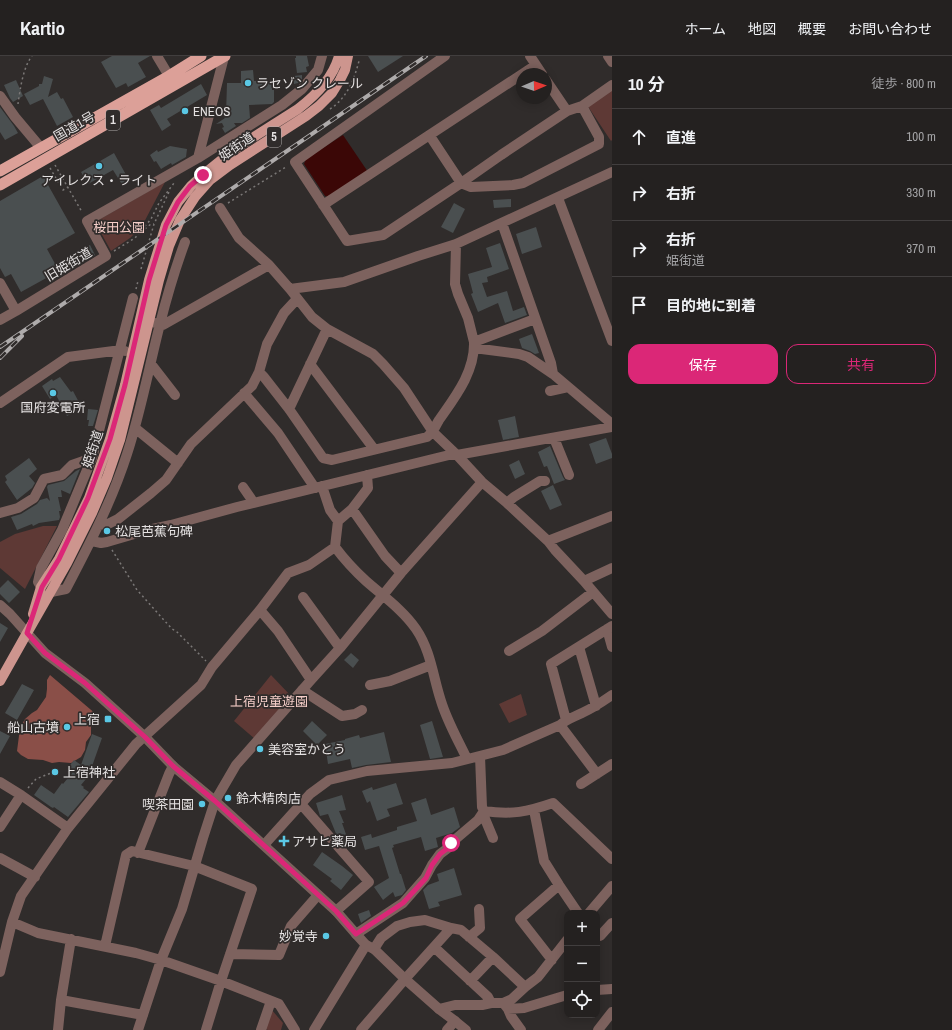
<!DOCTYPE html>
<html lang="ja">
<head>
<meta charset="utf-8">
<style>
  :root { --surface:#242120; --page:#2c2929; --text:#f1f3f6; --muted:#a3a3a5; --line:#413e3e; --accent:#db2777 }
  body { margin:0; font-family:"Archivo Narrow","Noto Sans JP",sans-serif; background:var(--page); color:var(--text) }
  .controls { position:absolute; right:12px; bottom:12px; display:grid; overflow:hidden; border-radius:8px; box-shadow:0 2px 10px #0003 }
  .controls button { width:36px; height:36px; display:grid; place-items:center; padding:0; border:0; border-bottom:1px solid var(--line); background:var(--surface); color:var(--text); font:20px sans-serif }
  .compass { position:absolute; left:516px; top:12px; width:36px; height:36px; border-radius:50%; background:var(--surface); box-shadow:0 2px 10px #0003; rotate:88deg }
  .stop { position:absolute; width:12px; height:12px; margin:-9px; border:3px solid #db2777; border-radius:50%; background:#fff }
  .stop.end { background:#db2777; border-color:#fff; box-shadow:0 1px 4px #0008 }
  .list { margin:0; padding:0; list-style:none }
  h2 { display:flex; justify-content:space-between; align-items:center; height:52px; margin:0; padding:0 16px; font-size:17px }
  h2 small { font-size:13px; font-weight:400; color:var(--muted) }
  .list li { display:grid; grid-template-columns:26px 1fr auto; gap:12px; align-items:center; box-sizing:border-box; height:56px; padding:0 16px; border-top:1px solid var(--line) }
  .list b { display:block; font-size:15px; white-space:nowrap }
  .list p { margin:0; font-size:13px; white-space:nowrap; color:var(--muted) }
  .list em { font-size:13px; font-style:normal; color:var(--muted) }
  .actions { display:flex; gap:8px; padding:12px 16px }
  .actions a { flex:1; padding:9px 0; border:1px solid var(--accent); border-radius:12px; text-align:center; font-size:14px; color:var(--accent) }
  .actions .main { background:var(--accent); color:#fff }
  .icon { flex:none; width:22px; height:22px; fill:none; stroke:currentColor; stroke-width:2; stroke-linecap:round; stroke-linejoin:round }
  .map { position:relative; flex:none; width:612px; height:974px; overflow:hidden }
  header { display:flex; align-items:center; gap:24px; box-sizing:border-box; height:56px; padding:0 20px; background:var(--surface); border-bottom:1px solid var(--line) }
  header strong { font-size:19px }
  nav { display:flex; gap:22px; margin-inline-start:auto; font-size:14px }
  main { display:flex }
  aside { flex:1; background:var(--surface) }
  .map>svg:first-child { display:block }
  .green { fill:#5e3935 }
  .forest { fill:#8a4f48 }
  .water { fill:#3b0706 }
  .building { fill:#4a4f50 }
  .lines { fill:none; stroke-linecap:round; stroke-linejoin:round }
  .path { stroke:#7b7877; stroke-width:1.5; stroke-dasharray:2 3; stroke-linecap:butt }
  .minor { stroke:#7d625e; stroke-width:10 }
  .tertiary { stroke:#7d625e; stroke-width:10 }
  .primary { stroke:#cd958e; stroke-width:10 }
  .trunk { stroke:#dca098; stroke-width:11 }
  .rail-casing { stroke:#aeabab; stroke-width:4 }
  .rail { stroke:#302c2b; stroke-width:2.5; stroke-dasharray:8; stroke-linecap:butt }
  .route { stroke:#db2777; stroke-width:5 }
  .poi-dot { fill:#5ac8e5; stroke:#302c2b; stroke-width:1.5 }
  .labels { text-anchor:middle; stroke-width:3.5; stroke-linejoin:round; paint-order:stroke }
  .shield { fill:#302c2b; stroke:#afabab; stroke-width:1 }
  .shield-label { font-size:12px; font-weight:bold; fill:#e5e2e2 }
  .poi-label { font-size:13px; fill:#e5e2e2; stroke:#302c2b; text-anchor:start }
  .street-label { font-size:13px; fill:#e5e2e2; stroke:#302c2b }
  .park-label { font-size:13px; fill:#f4cdc8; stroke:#302c2b }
</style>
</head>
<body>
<header>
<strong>Kartio</strong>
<nav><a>ホーム</a><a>地図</a><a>概要</a><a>お問い合わせ</a></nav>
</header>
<main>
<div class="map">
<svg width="612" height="974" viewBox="0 0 612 974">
  <rect width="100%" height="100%" fill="#302c2b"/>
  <path class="green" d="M612,33V84L611,85L589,52V49Z
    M165,126L141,172L130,182L111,195L95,166Z
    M43,470H57L25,533L0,512V486L15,478Z
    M271,619L291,640L255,683L234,665Z
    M521,638L527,659L509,667L499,648Z
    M271,953L283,967L281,974H268L265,973Z"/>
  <path class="forest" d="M50,619L97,659L91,671V679L86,686L85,694L81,701L71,707L59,706L52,707L43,704L28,703L21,699L17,695L20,672L25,663L32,657L37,654L46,641L47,633V624Z"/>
  <path class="water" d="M343,79L368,116L330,141L325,140L304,108L306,103Z"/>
  <path class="building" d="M112,0H150L138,7L146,21L128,31L126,27L116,32L101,6Z
    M296,0H307L309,10L306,11L307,16L297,17L295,2H296Z
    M368,0H403L378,16Z
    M253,14L254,25H272V34H274V46L272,48L249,49L250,62L242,67H234L236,70L225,77L222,72L224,71L222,67L216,68L225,62L224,60L226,59L227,27H241V15Z
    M302,19V23L298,27L294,28V20Z
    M44,20L53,23L48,41L57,36L61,43L63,42L73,61L57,70L43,43L30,49L24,38L39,30V28H42Z
    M16,24L23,40L13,46L10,42L4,29Z
    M201,28L207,39L167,63L171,69L162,75L150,54L159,49L161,52Z
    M0,51L14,70L18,77L5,84L0,76Z
    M170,90L187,93L186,101L172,109L171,107L161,113L156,105L154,106L150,99L157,94L158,96Z
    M114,97L130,126L123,130L113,114L88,128L81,116Z
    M43,120L75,177L47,193L59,215L21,236L11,218L5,221L0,212V145Z
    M511,143V151L494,152L493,144Z
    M454,147L465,153L453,177L441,171Z
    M536,171L542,191L522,198L516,178Z
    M500,187L509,213L487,221L488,226L482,227L487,241L507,235L513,255L524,251L527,259L505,267L498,247L478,256L471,238L473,237L468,218L492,211L486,192Z
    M90,189L95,199L85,205L81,199L83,198L81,194Z
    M532,278L539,297L535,298L530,295L522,292L519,283Z
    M60,321L71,336L73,335L82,352L67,360L56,339L50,343L42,330L52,323L53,325Z
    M88,353L98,354L93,370H88L89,364H87Z
    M515,360L519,381L503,384L498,364Z
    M606,382L612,398V402L596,408L589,388Z
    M550,390L563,421L565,424L554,428L547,410L544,411L538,396Z
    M29,402L37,413L29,420L35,427L32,432L17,444L5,426L7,424L5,420Z
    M519,404L525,418L515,423L509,409Z
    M80,413L70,438L61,434L62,441H58L61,455H59L60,461L59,464L39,467L33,470L32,468L17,474L11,461L21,458L37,448L40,444L47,442L50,445L47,431L48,429L64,425L76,415Z
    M553,429L562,449L550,454L541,435Z
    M8,524L20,536L9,547L0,538V532Z
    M0,567L8,572L0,586Z
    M351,597L359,604L353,612L344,604Z
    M22,628L34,634L17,664L5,657Z
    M312,665L327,679L317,689L303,675Z
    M432,665L443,701L430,703L420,669Z
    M0,675L10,680L0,698Z
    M384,676L391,706L366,709L352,712L350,703L328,708L325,688L345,684V683L359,679L360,682Z
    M92,678L102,682L90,716L91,717L81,729L84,731L83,732L89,736L68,761L54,751L53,752L51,751L34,739L41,729L54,738L62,727L63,728L72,717L67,713L74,704L81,709Z
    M396,727L403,748L387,753L390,760L377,765L370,745L367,747L362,735L372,731L373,734Z
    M342,739L346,754L339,755L344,767H342L347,781L340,783L337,780L328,758L320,760L316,747Z
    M426,742L431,759L454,751L460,771L452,777L436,782L438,791L425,795L421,781L393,789L394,791L392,792L400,818H401L406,834L402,839L395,841L393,836L383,844L374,831L389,822L379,790L365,794L361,781L371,778L372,782L397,774V771L417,765L411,747Z
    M322,796L342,810L353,819L341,834L330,825L332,823L313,809Z
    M454,812L462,839L438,846L440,850L429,853L423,834L428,829L439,825L437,818Z
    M369,854L371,860L361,867L358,858Z"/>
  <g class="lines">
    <path class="path" d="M18,48C20,34 23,11 32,0
      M330,53C347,42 354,24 359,5
      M55,109L82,156
      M50,112L63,134L68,131
      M228,147L286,111
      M141,176L151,168H154
      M114,195L135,182L151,163L159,147L174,127
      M141,213L154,168L169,136
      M136,233L138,225
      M112,494L137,534L172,573L176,575L206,605
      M28,732L36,723L51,717"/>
    <path class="minor" d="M157,0L169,20
      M445,0L295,106L347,185L383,179L461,127L501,99L567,55L582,50L612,29
      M530,0L542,18
      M608,0L612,6
      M546,24L567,55
      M0,40L15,61L41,92
      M430,80L461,127L471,131L513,129L523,127L599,88V81L582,50
      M198,102L282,49L302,33L318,14L322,0
      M558,142L612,285
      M323,149L536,9
      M220,152L239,182L269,209L290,233L312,261L327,273L373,298L383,308L404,332L433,376L457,399L482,426L507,447L548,485L555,494L584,525L612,558
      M502,167L551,307L553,318L612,368
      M456,188L455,228L458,238L468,262L474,286L535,263
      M0,227L16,255L0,264
      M290,233L344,226L418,200L456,188L612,116
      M16,255L106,200L87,165L198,102L224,1
      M155,267L163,269L269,209
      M474,292L519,298L528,301L553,318
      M151,308L175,339
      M310,308L374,393
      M259,316L264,321L289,353L323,402L332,404L427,381C435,375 434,372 439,364C455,341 475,316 474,286
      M550,335L568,331
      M244,337L278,377L315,432
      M0,347L68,301L121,294L125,295
      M289,353L327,273
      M135,372L178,407
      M554,382L569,419
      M367,419L368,432L352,453L338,465L335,491C344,503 355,515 366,525C383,540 403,554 416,573C431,595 433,621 441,645C447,665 458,684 467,703
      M322,430L330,454L338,465
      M243,431L254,447
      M507,447L514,441L540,425H545
      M352,453L385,500L401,517
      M0,457L18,452L34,442L44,423L62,419L72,409L92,402
      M99,469L108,468L118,463L151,437L166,424L191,388L252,330L259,316L267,288L284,257L297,243
      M92,485L101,487L107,486L148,474L171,469L237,451L449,399H457L612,371
      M548,485L612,460
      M584,525L612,512
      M41,531L38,526L41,512L62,474L92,402L133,242
      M51,536L66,533C89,489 112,445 127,398C141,355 149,311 160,268C167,240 175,213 185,186
      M303,541L340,592
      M0,549L10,558L27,577
      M260,554L278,575L311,624
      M607,573L612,591
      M579,591L596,650
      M509,595L542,575L593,536
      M370,629L390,625L431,609
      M302,634L342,660L355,658L362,654
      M566,664L551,608L612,570
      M560,669L597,718
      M480,700L482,751L484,755C512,759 527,756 553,747L612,803
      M0,726L21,739L68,772
      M581,728L612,708
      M301,748L369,826L336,855
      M534,754L544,805L559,829L578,857
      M483,758L493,782
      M0,771L21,739
      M264,789L310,738L329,724L367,715L452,707L503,694L560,669C567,663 574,661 582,657C593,652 602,646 612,639
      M138,797L169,718L173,710
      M0,802L35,821
      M589,857L612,830
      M12,866L38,877L136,897L161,904L221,925L279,948L295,974
      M451,872L461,874L493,901L525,931
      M597,877L600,880L612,867
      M356,878L403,847L425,822L432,809L440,798L448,792L451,787L478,764L484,755
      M469,881L480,872L479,853
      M105,890L126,799L132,795L194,810L252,833L221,925L206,974
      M434,891L488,941L491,947
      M374,893L381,882L397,870L410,866L425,864L451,872L405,923
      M230,898L279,899L291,870L318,839
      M552,904L520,863L559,829
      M0,916L12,866L21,840L68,772L136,688L201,629L212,611L260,554L288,517L309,509L335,491
      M470,925L493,901
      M597,934L612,933
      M61,944L143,959
      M504,948L508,953L511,960L521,974
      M439,953L455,949H482L491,947H503L512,943L525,931L538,921L567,884
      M508,953L524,952L567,939
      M58,974L61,944L71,883
      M138,974L161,904L182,853L203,782L215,745L236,709L311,624L340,592L401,517L482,426
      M261,974L271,945
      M314,974L366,889
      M447,974L455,965
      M598,974L612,956"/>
    <path class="tertiary" d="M27,577L45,597L85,627L145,681L173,710L215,745L336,855L356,878L366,889L374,893L405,923L439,953L455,965L466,974
      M361,974L405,923"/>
    <path class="primary" d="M33,558L41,531L59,503L89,442L110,383L125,329L149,224L166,169L178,146L191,130L203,119L235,93L298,53C315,40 333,22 339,0
      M0,625L27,577L67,507L92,457L107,422L120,384L159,224L169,190L180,164L195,141L210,124L230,109L306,60L319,50L332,37L340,24L345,14L348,0"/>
    <path class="trunk" d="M0,115L169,20L201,0
      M0,129L225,0"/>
    <defs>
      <path id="rail" d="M0,291L426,0
        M0,302L22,280"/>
    </defs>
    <use href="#rail" class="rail-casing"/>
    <use href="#rail" class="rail"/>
  </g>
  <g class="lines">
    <path class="route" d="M203,119L190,130L178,146L166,169L149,224L125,329L110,383L88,442L59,503L42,531L27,577L45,597L85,627L145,681L173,710L215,745L336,855L356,878L403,847L426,822L432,809L440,798L448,792L451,787"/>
  </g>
  <g class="poi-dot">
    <circle cx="248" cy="27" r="4"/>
    <circle cx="185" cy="55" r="4"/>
    <circle cx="99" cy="110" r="4"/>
    <circle cx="53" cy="337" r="4"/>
    <circle cx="107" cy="475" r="4"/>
    <rect x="104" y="659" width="8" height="8" rx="2"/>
    <circle cx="67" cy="671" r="4"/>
    <circle cx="260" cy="693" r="4"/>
    <circle cx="55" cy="716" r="4"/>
    <circle cx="228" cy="742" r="4"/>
    <circle cx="202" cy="748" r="4"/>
    <path d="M282 779h4v4h4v4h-4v4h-4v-4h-4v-4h4z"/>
    <circle cx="326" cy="880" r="4"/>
  </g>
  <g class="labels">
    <g class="shield">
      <rect x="106" y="54" width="14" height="20" rx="3"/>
      <rect x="267" y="71" width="14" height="20" rx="3"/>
    </g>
    <g class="shield-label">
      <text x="113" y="68">1</text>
      <text x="274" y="85">5</text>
    </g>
    <g class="poi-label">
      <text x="256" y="32">ラセゾン クレール</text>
      <text x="193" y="60">ENEOS</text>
      <text x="99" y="129" text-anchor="middle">アイレクス・ライト</text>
      <text x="53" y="356" text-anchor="middle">国府変電所</text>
      <text x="115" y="480">松尾芭蕉句碑</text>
      <text x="100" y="668" text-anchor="end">上宿</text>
      <text x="59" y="676" text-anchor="end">船山古墳</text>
      <text x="268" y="698">美容室かとう</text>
      <text x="63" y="721">上宿神社</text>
      <text x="236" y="747">鈴木精肉店</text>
      <text x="194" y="753" text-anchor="end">喫茶田園</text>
      <text x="292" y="790">アサヒ薬局</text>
      <text x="318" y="885" text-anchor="end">妙覚寺</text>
    </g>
    <g class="street-label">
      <text transform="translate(74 70) rotate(-30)" y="5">国道1号</text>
      <text transform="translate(236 90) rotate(-34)" y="5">姫街道</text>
      <text transform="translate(68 208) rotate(-31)" y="5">旧姫街道</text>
      <text transform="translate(92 393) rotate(-71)" y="5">姫街道</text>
    </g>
    <g class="park-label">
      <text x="119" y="176">桜田公園</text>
      <text x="269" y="650">上宿児童遊園</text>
    </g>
  </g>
</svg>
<div class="controls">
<button>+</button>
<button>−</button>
<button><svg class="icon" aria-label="locate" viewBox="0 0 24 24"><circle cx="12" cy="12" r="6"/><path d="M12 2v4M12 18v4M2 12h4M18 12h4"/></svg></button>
</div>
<svg class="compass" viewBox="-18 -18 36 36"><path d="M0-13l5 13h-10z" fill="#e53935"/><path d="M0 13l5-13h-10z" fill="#a3a3a5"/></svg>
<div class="stop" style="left:451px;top:787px"></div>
<div class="stop end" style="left:203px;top:119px"></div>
</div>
<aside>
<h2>10 分<small>徒歩 · 800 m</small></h2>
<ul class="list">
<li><svg class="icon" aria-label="ahead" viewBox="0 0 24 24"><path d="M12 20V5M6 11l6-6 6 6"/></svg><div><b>直進</b></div><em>100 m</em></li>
<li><svg class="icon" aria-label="right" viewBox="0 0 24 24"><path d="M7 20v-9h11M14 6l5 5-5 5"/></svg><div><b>右折</b></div><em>330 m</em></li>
<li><svg class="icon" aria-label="right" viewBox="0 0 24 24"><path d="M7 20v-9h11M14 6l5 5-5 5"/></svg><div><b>右折</b><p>姫街道</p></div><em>370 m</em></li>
<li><svg class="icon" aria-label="arrive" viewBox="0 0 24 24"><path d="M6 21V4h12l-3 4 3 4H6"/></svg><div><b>目的地に到着</b></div></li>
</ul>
<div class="actions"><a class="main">保存</a><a>共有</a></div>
</aside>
</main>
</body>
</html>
